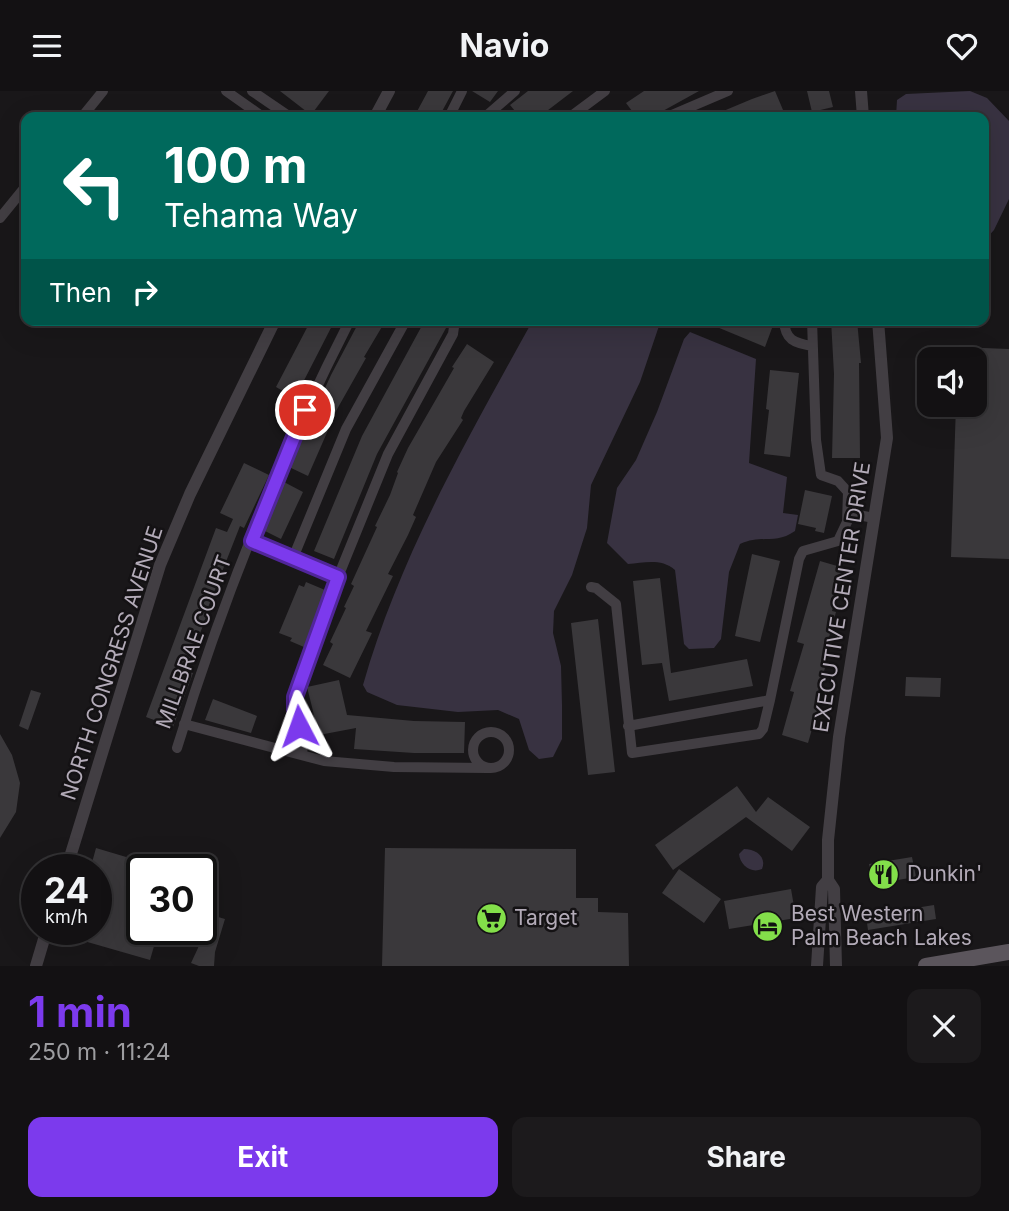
<!DOCTYPE html>
<meta charset="utf-8">
<style>
:root{--surface:#131113;--page:#1c1a1c;--text:#f1f3f6;--muted:#9d9da0;--line:#323133;--accent:#7c3aed}
body{margin:0;font-family:Inter,sans-serif;background:var(--page);color:var(--text);height:100vh;display:flex;flex-direction:column;font-size:26px;white-space:nowrap}
*{box-sizing:border-box;margin:0}
p{font-size:23px;color:var(--muted)}
.icon{flex:none;width:38px;height:38px;fill:none;stroke:currentColor;stroke-width:2;stroke-linecap:round;stroke-linejoin:round}
.map{position:relative;height:875px;overflow:hidden}
.details{display:flex;flex-direction:column;background:var(--surface);flex:1}
.details>*{flex:none}
.guide{position:absolute;left:21px;top:21px;width:968px;height:214px;border-radius:14px;box-shadow:0 7px 28px #0002,0 0 0 2px var(--line);background:#00695c;color:#fff;overflow:hidden}
.controls{position:absolute;left:917px;top:256px;display:grid;gap:14px}
.controls a{display:grid;place-items:center;width:70px;height:70px;border-radius:14px;background:var(--surface);box-shadow:0 7px 28px #0002,0 0 0 2px var(--line);font-size:35px}
.speed{position:absolute;left:21px;top:763px;display:flex;gap:14px;font-size:35px;font-weight:700;text-align:center}
.speed>*{display:grid;place-content:center;width:91px;height:91px;border-radius:50%;background:var(--surface);box-shadow:0 7px 28px #0002,0 0 0 2px var(--line);line-height:1}
.speed small{font-size:18px;font-weight:400}
.speed .limit{border:4px solid #111;border-radius:10px;background:#fff;color:#111}
.pin{position:absolute;display:grid;place-items:center;width:60px;height:60px;color:#fff;margin:-30px;border:4px solid #fff;border-radius:50%;box-shadow:0 2px 7px #0007}
.me{position:absolute;width:77px;margin:-38px;rotate:356deg;stroke-linejoin:round;filter:drop-shadow(0 0 5px #0008)}
.turn{display:flex;align-items:center;gap:24px;height:147px;padding:0 28px;font-size:32px}
.turn .icon{width:91px;height:91px;stroke-width:2.5}
.turn b{display:block;font-size:49px;line-height:60px}
.then{display:flex;align-items:center;height:66px;padding:0 28px;background:#0003;gap:14px;font-size:26px}
.round{display:grid;place-items:center;flex:none;width:74px;height:74px;border-radius:14px;background:var(--page)}
.overview{display:flex;align-items:center;justify-content:space-between;height:119px;padding:0 28px}
h1{font-size:42px;font-weight:700;line-height:52px;color:var(--accent)}
.primary-button{display:flex;gap:14px;margin-top:auto;padding:14px 28px}
.primary-button a{flex:1;height:80px;border-radius:14px;background:var(--accent);color:#fff;font-size:28px;font-weight:700;line-height:80px;text-align:center}
.primary-button a+a{background:var(--page);color:var(--text)}
header{display:flex;justify-content:space-between;align-items:center;height:91px;padding:0 28px;background:var(--surface);font-size:32px;font-weight:700}
.map>svg:first-child{display:block}
</style>
<header><svg class="icon" aria-label="menu" viewBox="0 0 24 24"><path d="M4 6h16M4 12h16M4 18h16"/></svg>Navio<svg class="icon" aria-label="heart" viewBox="0 0 24 24"><path d="M12 20l-8-8c-3-5 5-10 8-4 3-6 11-1 8 4z"/></svg></header>
<div class="map">
<svg width="1009" height="875" viewBox="0 0 1009 875">
<rect width="100%" height="100%" fill="#191719"/>
<path fill="#383241" d="M970,0L987,7L1009,30V108L994,139L984,150V26H896L897,9L906,3Z
M533,229H661L640,291L591,394L587,437L572,484L554,520L553,542L561,575L562,614V648L553,666L539,668L529,659L519,628L498,619L458,621L397,614L367,601L363,594C400,464 468,347 533,229Z
M690,241L756,268L749,372L787,386L783,422L798,424L795,440C775,454 762,443 740,453L729,481L721,548L714,557L689,558L684,553L675,479C661,467 644,472 628,473L607,452L617,397L636,369L657,321L684,248Z
M744,758C756,758 767,766 762,778C751,783 740,774 739,763Z"/>
<path fill="#3a383b" d="M280,0H329L311,24Z
M428,0H453L439,26H414Z
M472,0H498L490,11Z
M528,0H573L539,26H520L510,14Z
M644,0H699L652,26H621L632,20L626,12Z
M775,0L786,26H709L752,8Z
M807,0H829L833,16L812,21Z
M311,229H335L295,307L276,296Z
M360,229H386L364,266L366,267L327,336L329,337L308,385L289,376L331,284Z
M425,229H431L446,237L377,363L334,468L314,460L362,345Z
M700,229H775L765,256Z
M831,229H857L861,272H859L860,367H832L834,283Z
M467,253L494,271L464,320L461,327L463,329L436,371L413,424L416,426L408,444L388,483L393,485L366,540L372,542L350,587L323,574L333,553L330,551L346,517L344,516L354,495L351,493L377,436L375,435L390,404L398,382L397,381L408,357L454,277L452,276Z
M957,256L1009,258V468L951,466L956,313H975V268H957Z
M770,279L799,282L790,366L764,363L769,319L766,318Z
M244,372L269,384L244,437L240,435L207,519L209,520L185,579L193,582L173,636L146,626L216,437L227,441L233,428L220,422Z
M284,391L303,401L281,448L263,439Z
M805,399L832,405L824,442L815,440L816,437L798,433Z
M752,463L780,470L760,551L735,545Z
M820,470L844,477L832,520L836,521L823,568L827,570L817,604L815,613L819,614L808,652L782,644L794,601L790,600L804,553L797,551Z
M660,487L671,582L747,568L753,595L669,610L662,572L642,574L633,490Z
M306,491L325,499L304,556L290,550L292,547L279,542L299,494L304,496Z
M598,528L615,681L588,684L571,532Z
M906,586L941,587L940,606L905,605Z
M339,589L347,624L414,630L465,631L464,662H414L354,658L356,637L319,644L307,596Z
M31,599L41,602L28,639L19,635Z
M213,608L257,625L251,642L205,629Z
M287,638L292,646L284,651L281,650L277,645Z
M0,643L12,664L20,692L16,721L0,747Z
M737,695L756,721L768,706L810,736L792,760L746,726L673,779L655,754Z
M96,757L163,777L162,779H142V838H159L150,869L70,846L72,838H96V779H90Z
M385,757L576,758V807H598V821L628,822L629,875H382Z
M912,766L916,786L873,793L869,773Z
M679,778L721,808L704,832L662,802Z
M791,798L796,827L729,838L724,810Z
M934,814L936,828L868,839L866,825Z
M208,823L225,828L215,861L214,875H199L191,872L198,857Z"/>
<g fill="none" stroke-linecap="round" stroke-linejoin="round">
<path stroke="#423e43" stroke-width="10" d="M226,0L263,26
M252,0L290,26
M82,26L103,0
M449,26L462,0
M485,26L515,0
M570,26L605,0
M667,26L728,0
M0,127L26,95
M784,229C785,249 794,252 812,255
M848,422L874,427
M252,450L338,486
M293,467L346,338L406,229
M591,496L596,497L616,513L632,662L759,643L763,638L770,609L799,468L803,460L838,450L847,431L848,401L838,390L821,384L816,349L812,229
M184,633L324,670L394,676L487,677
M628,635L770,609
M473 659a18 18 0 1 1 36 0a18 18 0 1 1-36 0Z
M177,657C222,510 280,366 350,229
M302,664C305,644 294,626 295,606L338,486L388,363L453,243L455,229"/>
<path stroke="#423e43" stroke-width="12" d="M861,0L863,26
M375,26L389,0
M66,779L160,474L190,403L275,229
M36,875L47,838
M817,875L822,796L828,789
M836,875L834,798L828,789V749L839,646L887,347L878,229"/>
<path stroke="#5b555c" stroke-width="16" d="M926,875L1009,861"/>
</g>
<g fill="none" stroke-linecap="round" stroke-linejoin="round">
<defs>
<path id="route" d="M299,635L295,618V606L338,486L252,450L305,319"/>
</defs>
<use href="#route" stroke="#51269a" stroke-width="18"/>
<use href="#route" stroke="#7c3aed" stroke-width="12"/>
</g>
<defs>
<symbol id="restaurant-disc" viewBox="-11 -11 22 22"><circle r="9.5" fill="#83df4a" stroke="#141214"/><path d="M-5-6h1v4h1v-4h1v4h1v-4h1v5L-1.5 .5V6h-2V.5L-5-1ZM5-6V6H3V1.5H1.5Q1.5-4 5-6Z" fill="#111"/></symbol>
<symbol id="supermarket-disc" viewBox="-11 -11 22 22"><circle r="9.5" fill="#83df4a" stroke="#141214"/><path d="M-6-5.5h2.5l.6 2H6L4.5 2H-2.5L-4.4-4H-6ZM-1.5 3.2a1.3 1.3 0 1 0 .1 0ZM3 3.2a1.3 1.3 0 1 0 .1 0Z" fill="#111"/></symbol>
<symbol id="hotel-disc" viewBox="-11 -11 22 22"><circle r="9.5" fill="#83df4a" stroke="#141214"/><path d="M-6-4.5h1.5V1H6V5H4.5V3h-9V5H-6ZM-4 0a1.8 1.8 0 1 1 3.6 0ZM.5 0V-2.5h3Q6-2.5 6 0Z" fill="#111"/></symbol>
</defs>
<g fill-rule="evenodd">
<use href="#restaurant-disc" x="866" y="766" width="35" height="35"/>
<use href="#supermarket-disc" x="474" y="810" width="35" height="35"/>
<use href="#hotel-disc" x="750" y="818" width="35" height="35"/>
</g>
<g text-anchor="middle" stroke-width="5" stroke-linejoin="round" paint-order="stroke">
<g font-size="21" fill="#b3abb8" stroke="#141214">
<text transform="translate(842 506) rotate(-81)" y="7">EXECUTIVE CENTER DRIVE</text>
<text transform="translate(194 551) rotate(-70)" y="7">MILLBRAE COURT</text>
<text transform="translate(112 572) rotate(-72)" y="7">NORTH CONGRESS AVENUE</text>
</g>
<g font-size="21" fill="#b3abb8" stroke="#141214" text-anchor="start">
<text x="907" y="790">Dunkin'</text>
<text x="791" y="830">Best Western<tspan x="791" dy="24">Palm Beach Lakes</tspan></text>
<text x="514" y="834">Target</text>
</g>
</g>
</svg>
<div class="controls">
<a><svg class="icon" aria-label="sound" viewBox="0 0 24 24"><path d="M4 9h4l5-4v14l-5-4H4zM17 9q2 3 0 6"/></svg></a>
</div>
<div class="speed"><div>24<small>km/h</small></div><div class="limit">30</div></div>
<div class="pin" style="left:305px;top:319px;background:#d93025"><svg class="icon" aria-label="arrive" viewBox="0 0 24 24"><path d="M6 21V4h12l-3 4 3 4H6"/></svg></div>
<svg class="me" style="left:299px;top:635px" viewBox="-20 -20 40 40"><path d="M0-17L14 15 0 8-14 15z" fill="#7c3aed" stroke="#fff" stroke-width="4"/></svg>
<div class="guide">
<div class="turn"><svg class="icon" aria-label="left" viewBox="0 0 24 24"><path d="M17 20v-9H6M10 6l-5 5 5 5"/></svg><div><b>100 m</b>Tehama Way</div></div>
<div class="then">Then<svg class="icon" aria-label="right" viewBox="0 0 24 24"><path d="M7 20v-9h11M14 6l5 5-5 5"/></svg></div>
</div>
</div>
<section class="details">
<div class="overview"><div><h1>1 min</h1><p>250 m · 11:24</p></div><a class="round"><svg class="icon" aria-label="close" viewBox="0 0 24 24"><path d="M6 6l12 12M18 6L6 18"/></svg></a></div>
<div class="primary-button"><a>Exit</a><a>Share</a></div>
</section>
